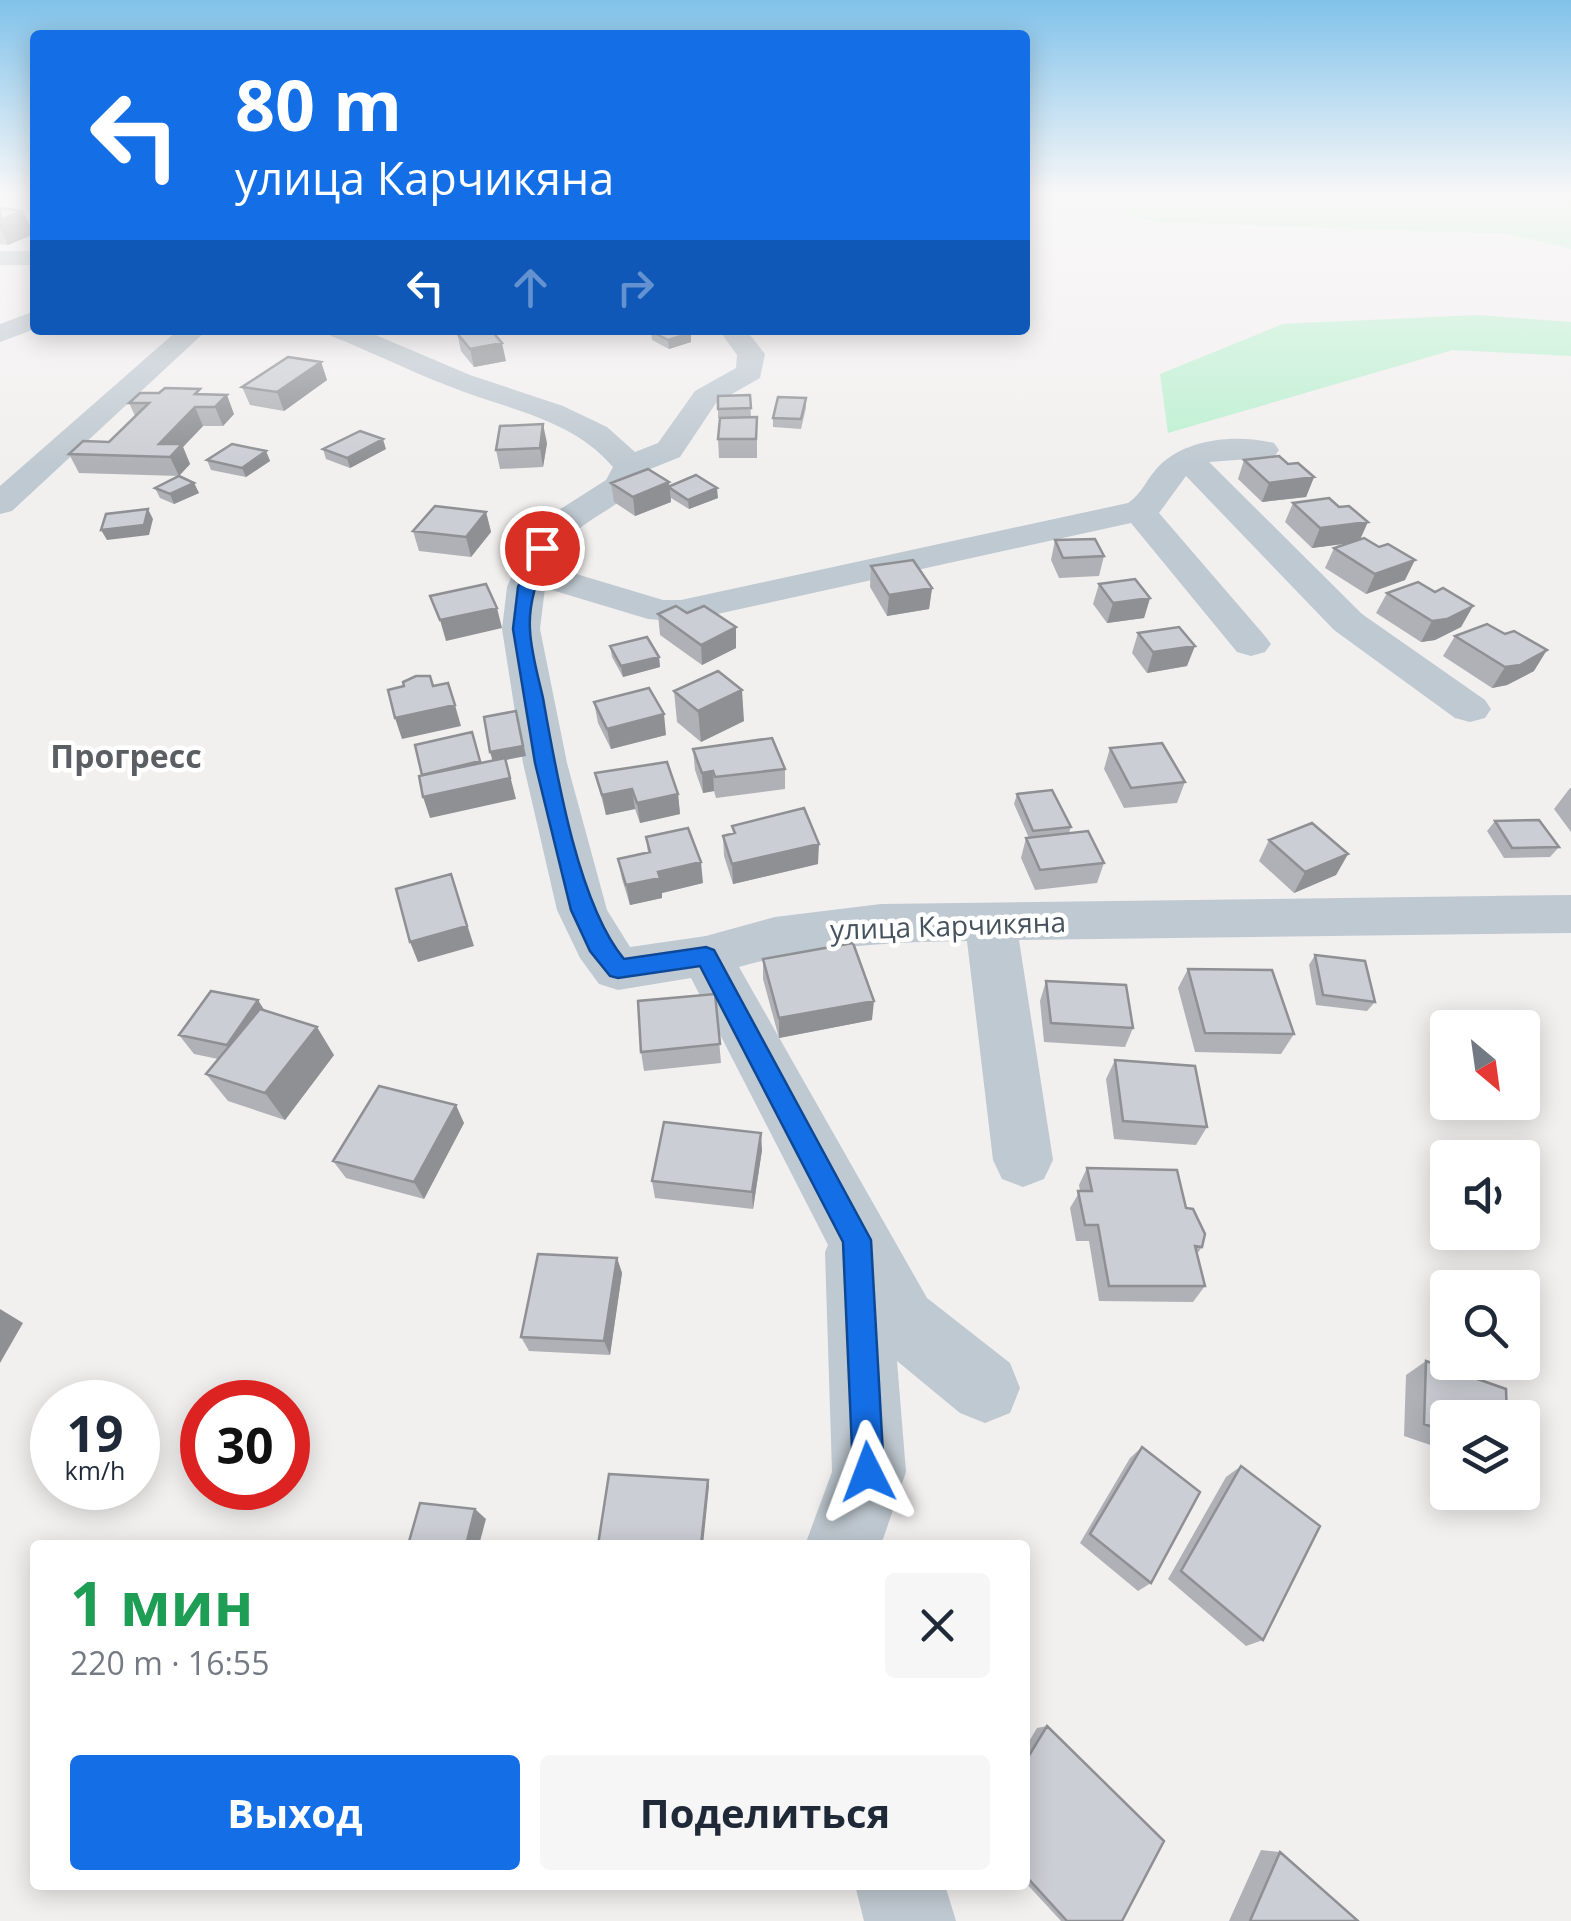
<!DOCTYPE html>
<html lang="ru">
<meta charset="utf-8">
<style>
:root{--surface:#fff;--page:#f6f6f7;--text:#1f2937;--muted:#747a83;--accent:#146ee6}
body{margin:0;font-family:"Open Sans",sans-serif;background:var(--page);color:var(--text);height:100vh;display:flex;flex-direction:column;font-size:38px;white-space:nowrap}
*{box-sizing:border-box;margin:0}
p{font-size:32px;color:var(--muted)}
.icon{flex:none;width:55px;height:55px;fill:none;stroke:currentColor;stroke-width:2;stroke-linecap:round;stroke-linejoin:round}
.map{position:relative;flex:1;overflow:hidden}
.details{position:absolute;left:30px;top:1540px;width:1000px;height:350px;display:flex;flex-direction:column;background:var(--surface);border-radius:10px;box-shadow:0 5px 25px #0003}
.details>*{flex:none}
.guide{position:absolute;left:30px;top:30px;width:1000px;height:305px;border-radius:10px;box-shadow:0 5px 25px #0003;background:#146ee6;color:#fff;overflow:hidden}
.needle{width:65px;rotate:151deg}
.buttons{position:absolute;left:1430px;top:1010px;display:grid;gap:20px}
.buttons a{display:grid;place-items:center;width:110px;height:110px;border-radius:10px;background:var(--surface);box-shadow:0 5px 25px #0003;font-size:50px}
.speed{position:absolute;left:30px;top:1380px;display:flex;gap:20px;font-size:50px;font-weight:700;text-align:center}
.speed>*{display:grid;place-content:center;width:130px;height:130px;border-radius:50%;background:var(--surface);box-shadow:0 5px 25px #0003;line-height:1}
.speed small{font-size:25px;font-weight:400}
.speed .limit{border:15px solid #d22;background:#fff;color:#111}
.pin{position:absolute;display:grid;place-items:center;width:85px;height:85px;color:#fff;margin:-42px;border:5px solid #fff;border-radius:50%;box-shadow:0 2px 10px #0007}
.me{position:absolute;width:110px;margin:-55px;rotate:357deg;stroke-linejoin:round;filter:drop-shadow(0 0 8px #0008)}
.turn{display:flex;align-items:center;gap:35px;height:210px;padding:0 40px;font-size:45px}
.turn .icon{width:130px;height:130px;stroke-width:2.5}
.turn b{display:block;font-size:70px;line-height:85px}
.lanes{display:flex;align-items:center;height:95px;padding:0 40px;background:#0003;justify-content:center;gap:50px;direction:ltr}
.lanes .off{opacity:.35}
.round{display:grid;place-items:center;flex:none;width:105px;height:105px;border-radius:10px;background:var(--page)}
.summary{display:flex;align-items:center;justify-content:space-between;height:170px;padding:0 40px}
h1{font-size:60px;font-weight:700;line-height:75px;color:#1e9e55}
.primary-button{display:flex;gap:20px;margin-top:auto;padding:20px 40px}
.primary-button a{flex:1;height:115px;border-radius:10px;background:var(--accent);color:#fff;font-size:40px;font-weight:700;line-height:115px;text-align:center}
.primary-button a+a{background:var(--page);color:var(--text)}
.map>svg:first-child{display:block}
</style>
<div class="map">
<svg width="1571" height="1921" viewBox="0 0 1571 1921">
<rect width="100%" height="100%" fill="#f2efef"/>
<path fill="#bcf0d1" d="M1073,196H1571V249L1510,234L1155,222Z
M1477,315L1571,322V356L1453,350L1168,433L1160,374L1283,324Z"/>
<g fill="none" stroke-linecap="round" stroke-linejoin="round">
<path fill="#bfc9d1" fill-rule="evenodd" d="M0,251H35V265H0Z
M35,311V329L0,342V324Z
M178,330H207L12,511L0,514V486Z
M327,330H364L470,375L563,406L607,427L635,452L658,443L695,391L736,368L737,355L719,330H746L765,354L760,378L716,403L680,457L643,472C623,518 574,510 553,567L663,600H681L1128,503C1142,494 1147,478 1159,466C1187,438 1237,434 1274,443L1279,450L1274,457L1209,462L1362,614L1485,700L1491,709L1485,718L1470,722L1455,718L1334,630L1186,476L1159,513L1265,636L1271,644L1265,652L1251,656L1237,652L1131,523L681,622L648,619L545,588L540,629L567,763L607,910L630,947L706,936L775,917L881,904L1571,895V933L1019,940L1053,1160L1044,1179L1023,1187L1002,1179L993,1160L967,941C890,942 814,946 739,967L927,1298L1010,1363L1020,1388L1010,1413L985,1423L960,1413L897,1361L906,1472L881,1545H805L832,1472L825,1252L828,1245L691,978L618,990L599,984L580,958L557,910L523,763L502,629L507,587L524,548L548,517L606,480L613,467C571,417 503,409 446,385C407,370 370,351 331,336Z
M855,1885H945L956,1921H864Z"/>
</g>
<path fill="#afb1b6" d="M0,208L34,234L8,245L0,244Z
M651,331L691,333V342L669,349L652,340Z
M457,333L506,361L474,367L461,351Z
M321,362L327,380L284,411L250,405L242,387Z
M159,393L202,395L234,414L223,426H203L183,447L190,464L179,476L79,473L69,454L109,442L135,416L129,403Z
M750,395L751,418L757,417V458H719L718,439L720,418H718V396Z
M806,398V408L801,429L773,427V418Z
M547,443L543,467L500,469L496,450Z
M323,449H386L350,468L326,459Z
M266,451L270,461L246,477L211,470L207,460Z
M1244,460L1314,477L1306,497L1262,502L1238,479Z
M194,483L199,493L174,504L160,498L155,488Z
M611,483L670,486L718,498L689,509L671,498V502L635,516L614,502Z
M1293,503L1360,539L1405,580L1366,594L1325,568L1334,548L1349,543L1312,548L1285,522Z
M486,512L491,532L471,557L419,551L413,531Z
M1055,540L1104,556L1099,576L1059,578L1051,560Z
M871,566L932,588L929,609L887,616L870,587Z
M1099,584L1150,598L1144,618L1107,623L1093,604Z
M1435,592L1473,606L1461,627L1435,640L1421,642L1376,613L1387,593Z
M658,614L736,648L702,665L660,635Z
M1138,633L1187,666L1147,673L1132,653Z
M1505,634L1534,671L1507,685L1492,688L1443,656L1455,636Z
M610,646L659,657L660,667L623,677L612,657Z
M674,691L744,721L701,742L677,722Z
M594,702L666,735L611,749L598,723Z
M1110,748L1185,782L1177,803L1124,808L1104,769Z
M693,749L785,769V789L716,798L714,791L703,793L695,770Z
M595,773L678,794L680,814L640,823L635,809L606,815Z
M1570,788H1571V832L1554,809Z
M1017,794L1071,827L1069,833L1104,863L1097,883L1035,890L1021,858L1026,838H1029L1014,804Z
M1495,821L1559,847L1550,857L1504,858L1487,831Z
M732,826L818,864L733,884L724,856L723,836L733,834Z
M646,837L703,883L662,893V898L630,905L622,879L618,859L648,853Z
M1269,840L1348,854L1336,875L1294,893L1259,861Z
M1315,955L1375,1002L1367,1011L1316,1005L1309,965Z
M763,959L872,1020L779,1038L763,979Z
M1188,969L1294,1034L1281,1054L1195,1052L1178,988Z
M1046,981L1133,1028L1125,1047L1044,1042L1040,1001Z
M715,994L721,1063L644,1071L641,1052Z
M265,1010L334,1055L285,1120L228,1101L206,1074L218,1059L194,1054L179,1035Z
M1115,1060L1207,1127L1196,1145L1114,1139L1106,1079Z
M464,1123L424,1199L346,1178L333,1161Z
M762,1150L753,1209L655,1198L652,1181Z
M1087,1168L1186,1208L1202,1247L1197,1254L1205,1286L1193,1302L1099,1301L1089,1241H1076L1070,1208L1080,1191L1079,1185Z
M617,1258L622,1273L610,1355L529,1351L521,1337Z
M1426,1361L1448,1418V1451L1404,1436L1406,1375Z
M1142,1447L1151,1583L1138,1591L1080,1543L1130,1458Z
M1241,1466L1263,1640L1246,1646L1168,1579L1226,1477Z
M1047,1726L1122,1921H1061L1025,1882V1748L1037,1728Z
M1261,1850L1280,1852L1358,1921H1229Z"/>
<path fill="#8e9094" d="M23,211L34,234L8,245L0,228V220Z
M415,330H451V332L416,335Z
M691,333V342L669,349L668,340Z
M502,343L506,361L474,367L470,349Z
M321,362L327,380L284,411L277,392Z
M227,395L234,414L223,426L215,407Z
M195,407L203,426L183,447L190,464L179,476L170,457L159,444Z
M543,424L547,443L543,467L540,448Z
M383,439L386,449L350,468L347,458Z
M266,451L270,461L246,477L242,468Z
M1314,477L1306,497L1262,502L1269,483Z
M669,482L671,502L635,516L633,497Z
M194,483L199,493L174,504L170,494Z
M717,488L718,498L689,509L688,500Z
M148,509L153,519L149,535L107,540L101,530Z
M486,512L491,532L471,557L466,537Z
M1368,522L1359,542L1312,548L1320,528Z
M1415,560L1405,580L1366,594L1375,574Z
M932,588L929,609L887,616L889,595Z
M1150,598L1144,618L1107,623L1113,603Z
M1473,606L1461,627L1435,640L1421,642L1432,621Z
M497,608L502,628L446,641L440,620Z
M736,627V648L702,665L701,645Z
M1195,646L1187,666L1147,673L1153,652Z
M1547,650L1534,671L1507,685L1492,688L1505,667Z
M659,657L660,667L623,677L621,666Z
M742,690L744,721L701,742L698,711Z
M455,705L461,726L402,739L395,718Z
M516,711L526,756L506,760L516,799L430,818L423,797L493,762L490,752Z
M664,714L666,735L611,749L607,729Z
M713,771L714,791L703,793L702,773Z
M632,789L635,809L606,815L602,795Z
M678,794L680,814L640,823L637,803Z
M819,844L818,864L733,884L732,864Z
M1348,854L1336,875L1294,893L1305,872Z
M701,862L703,883L662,893V898L630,905L626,885L658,872Z
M451,874L474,946L418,962L410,942Z
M258,1000L270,1019L241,1064L227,1045Z
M874,1001L872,1020L779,1038V1018Z
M317,1027L334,1055L285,1120L265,1093Z
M456,1105L464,1123L424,1199L414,1182Z
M761,1133L762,1150L753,1209L752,1192Z
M617,1258L622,1273L610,1355L604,1341Z
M0,1309L23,1323L0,1363Z
M708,1480L709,1486L703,1545H701Z
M475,1509L486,1519L479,1545H466Z"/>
<path fill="#cbced4" stroke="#8e9094" stroke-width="2.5" d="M0,208L23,211L0,220Z
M474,330H491L502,343L470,349L457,333Z
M654,330H685L691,333L668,340L651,331Z
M288,357L321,362L277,392L242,387Z
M165,388L200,389L195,394L227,395L215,407H195L159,444H182L170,457L69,454L83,441L109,442L149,403H129L140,393H159Z
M750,395L751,408L718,409V396Z
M778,397L806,398L801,419L773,418Z
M757,417L756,439H718L720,418Z
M543,424L540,448L496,450L500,426Z
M360,431L383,439L347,458L323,449Z
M232,444L266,451L242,468L207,460Z
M1279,456L1288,464L1298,463L1314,477L1269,483L1244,460Z
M648,469L669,482L633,497L611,483Z
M696,475L717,488L688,500L670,488V486Z
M179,476L194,483L170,494L155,488Z
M1329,498L1339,507L1349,506L1368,522L1320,528L1293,503Z
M435,506L486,512L466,537L413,531Z
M148,509L144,525L101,530L106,514Z
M1364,538L1379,547L1388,544L1415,560L1375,574L1334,548Z
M1095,539L1104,556L1063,558L1055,540Z
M913,560L932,588L889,595L871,566Z
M1135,579L1150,598L1113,603L1099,584Z
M1418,582L1435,592L1443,588L1473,606L1447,619L1432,621L1387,593Z
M486,584L497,608L440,620L430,596Z
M676,606L687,613L704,606L736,627L701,645L658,614Z
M1487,624L1505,634L1514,631L1547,650L1520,665L1505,667L1455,636Z
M1179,627L1195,646L1153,652L1138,633Z
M647,637L659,657L621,666L610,646Z
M718,671L742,690L698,711L674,691Z
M416,676H430L433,686L448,683L455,705L395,718L388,690L404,686L403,682Z
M649,688L664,714L607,729L594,702Z
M516,711L523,746L490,752L484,717Z
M472,732L480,761L422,775L415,745Z
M772,738L785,769L715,777L713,771L702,773L693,749Z
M1162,743L1185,782L1131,788L1110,748Z
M505,758L510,778L423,797L419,776Z
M667,762L678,794L637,803L632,789L602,795L595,773Z
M1052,790L1071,827L1033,831L1017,794Z
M804,808L819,844L732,864L723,836L735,833L732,826Z
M1539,820L1559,847L1512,848L1495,821Z
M1312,823L1348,854L1305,872L1269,840Z
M688,828L701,862L658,872L660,878L626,885L618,859L650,852L646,837Z
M1088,831L1104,863L1040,870L1026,838Z
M451,874L467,926L410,942L396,889Z
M853,943L874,1001L779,1018L763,959Z
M1315,955L1365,961L1375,1002L1323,995Z
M1188,969L1272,970L1294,1034L1205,1033Z
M1046,981L1126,985L1133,1028L1051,1023Z
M211,991L258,1000L227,1045L179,1035Z
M715,994L720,1044L641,1052L638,1001Z
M260,1009L317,1027L265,1093L206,1074Z
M1115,1060L1195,1066L1207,1127L1123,1121Z
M379,1086L456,1105L414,1182L333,1161Z
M664,1122L761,1133L752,1192L652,1181Z
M1087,1168L1177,1170L1186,1208L1193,1209L1205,1234L1202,1247L1195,1246L1205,1286H1109L1098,1225H1085L1078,1191H1092Z
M538,1254L617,1258L604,1341L521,1337Z
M1426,1361L1506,1389L1507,1418H1448V1432L1424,1424Z
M1142,1447L1200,1492L1151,1583L1090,1534Z
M1241,1466L1320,1526L1263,1640L1181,1571Z
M609,1474L708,1480L701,1545H598Z
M420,1503L475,1509L466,1545H408Z
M1047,1726L1164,1841L1122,1921H1067L1025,1875V1762Z
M1280,1852L1358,1921H1250Z"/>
<linearGradient id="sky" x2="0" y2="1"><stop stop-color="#81c2ea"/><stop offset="0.42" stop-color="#f9f8f8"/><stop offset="1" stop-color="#f9f8f8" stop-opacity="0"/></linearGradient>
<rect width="1571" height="465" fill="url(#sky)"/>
<path fill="#146ee6" stroke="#0d4896" stroke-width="2.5" d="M536,545L549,548C539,575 528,601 530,630C531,652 538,676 543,698C556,771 578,904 624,959L706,947L714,950L871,1240L884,1472L880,1483L868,1488L857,1483L853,1472L843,1242L700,966L618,978L610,976L590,951L571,910L535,763L513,629L518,587Z"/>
<g text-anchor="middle" stroke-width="9" stroke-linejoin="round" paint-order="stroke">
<g font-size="28" fill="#46525d" stroke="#fff">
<text transform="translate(948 926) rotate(-2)" y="10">улица Карчикяна</text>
</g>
<g font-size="32" font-weight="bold" fill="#5b5f64" stroke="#fff">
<text x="126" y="768">Прогресс</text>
</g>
</g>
</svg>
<div class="buttons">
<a><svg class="needle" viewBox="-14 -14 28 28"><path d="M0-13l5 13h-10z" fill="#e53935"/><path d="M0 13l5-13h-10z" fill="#747a83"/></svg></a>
<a><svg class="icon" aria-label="sound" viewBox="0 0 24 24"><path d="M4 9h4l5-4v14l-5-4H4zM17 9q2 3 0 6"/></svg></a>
<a><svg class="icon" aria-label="search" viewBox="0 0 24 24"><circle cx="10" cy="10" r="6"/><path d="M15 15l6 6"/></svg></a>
<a><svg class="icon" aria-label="layers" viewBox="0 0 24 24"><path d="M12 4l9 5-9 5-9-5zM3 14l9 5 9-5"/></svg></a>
</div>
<div class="speed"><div>19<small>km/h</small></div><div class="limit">30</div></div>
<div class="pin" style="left:542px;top:548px;background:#d93025"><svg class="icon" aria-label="arrive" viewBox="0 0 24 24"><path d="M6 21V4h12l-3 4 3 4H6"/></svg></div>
<svg class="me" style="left:868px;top:1472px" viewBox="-20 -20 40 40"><path d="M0-17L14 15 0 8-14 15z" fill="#146ee6" stroke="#fff" stroke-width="4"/></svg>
<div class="guide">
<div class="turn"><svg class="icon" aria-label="left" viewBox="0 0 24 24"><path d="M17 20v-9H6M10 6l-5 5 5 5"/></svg><div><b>80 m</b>улица Карчикяна</div></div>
<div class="lanes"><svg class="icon" aria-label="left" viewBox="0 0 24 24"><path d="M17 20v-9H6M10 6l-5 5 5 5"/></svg><svg class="icon off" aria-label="ahead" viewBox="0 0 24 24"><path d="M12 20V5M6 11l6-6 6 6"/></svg><svg class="icon off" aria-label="right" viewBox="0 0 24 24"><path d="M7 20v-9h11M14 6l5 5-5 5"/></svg></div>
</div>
<section class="details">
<div class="summary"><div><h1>1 мин</h1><p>220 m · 16:55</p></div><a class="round"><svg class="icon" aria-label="close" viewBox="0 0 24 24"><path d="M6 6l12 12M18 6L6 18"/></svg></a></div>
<div class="primary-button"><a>Выход</a><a>Поделиться</a></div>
</section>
</div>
